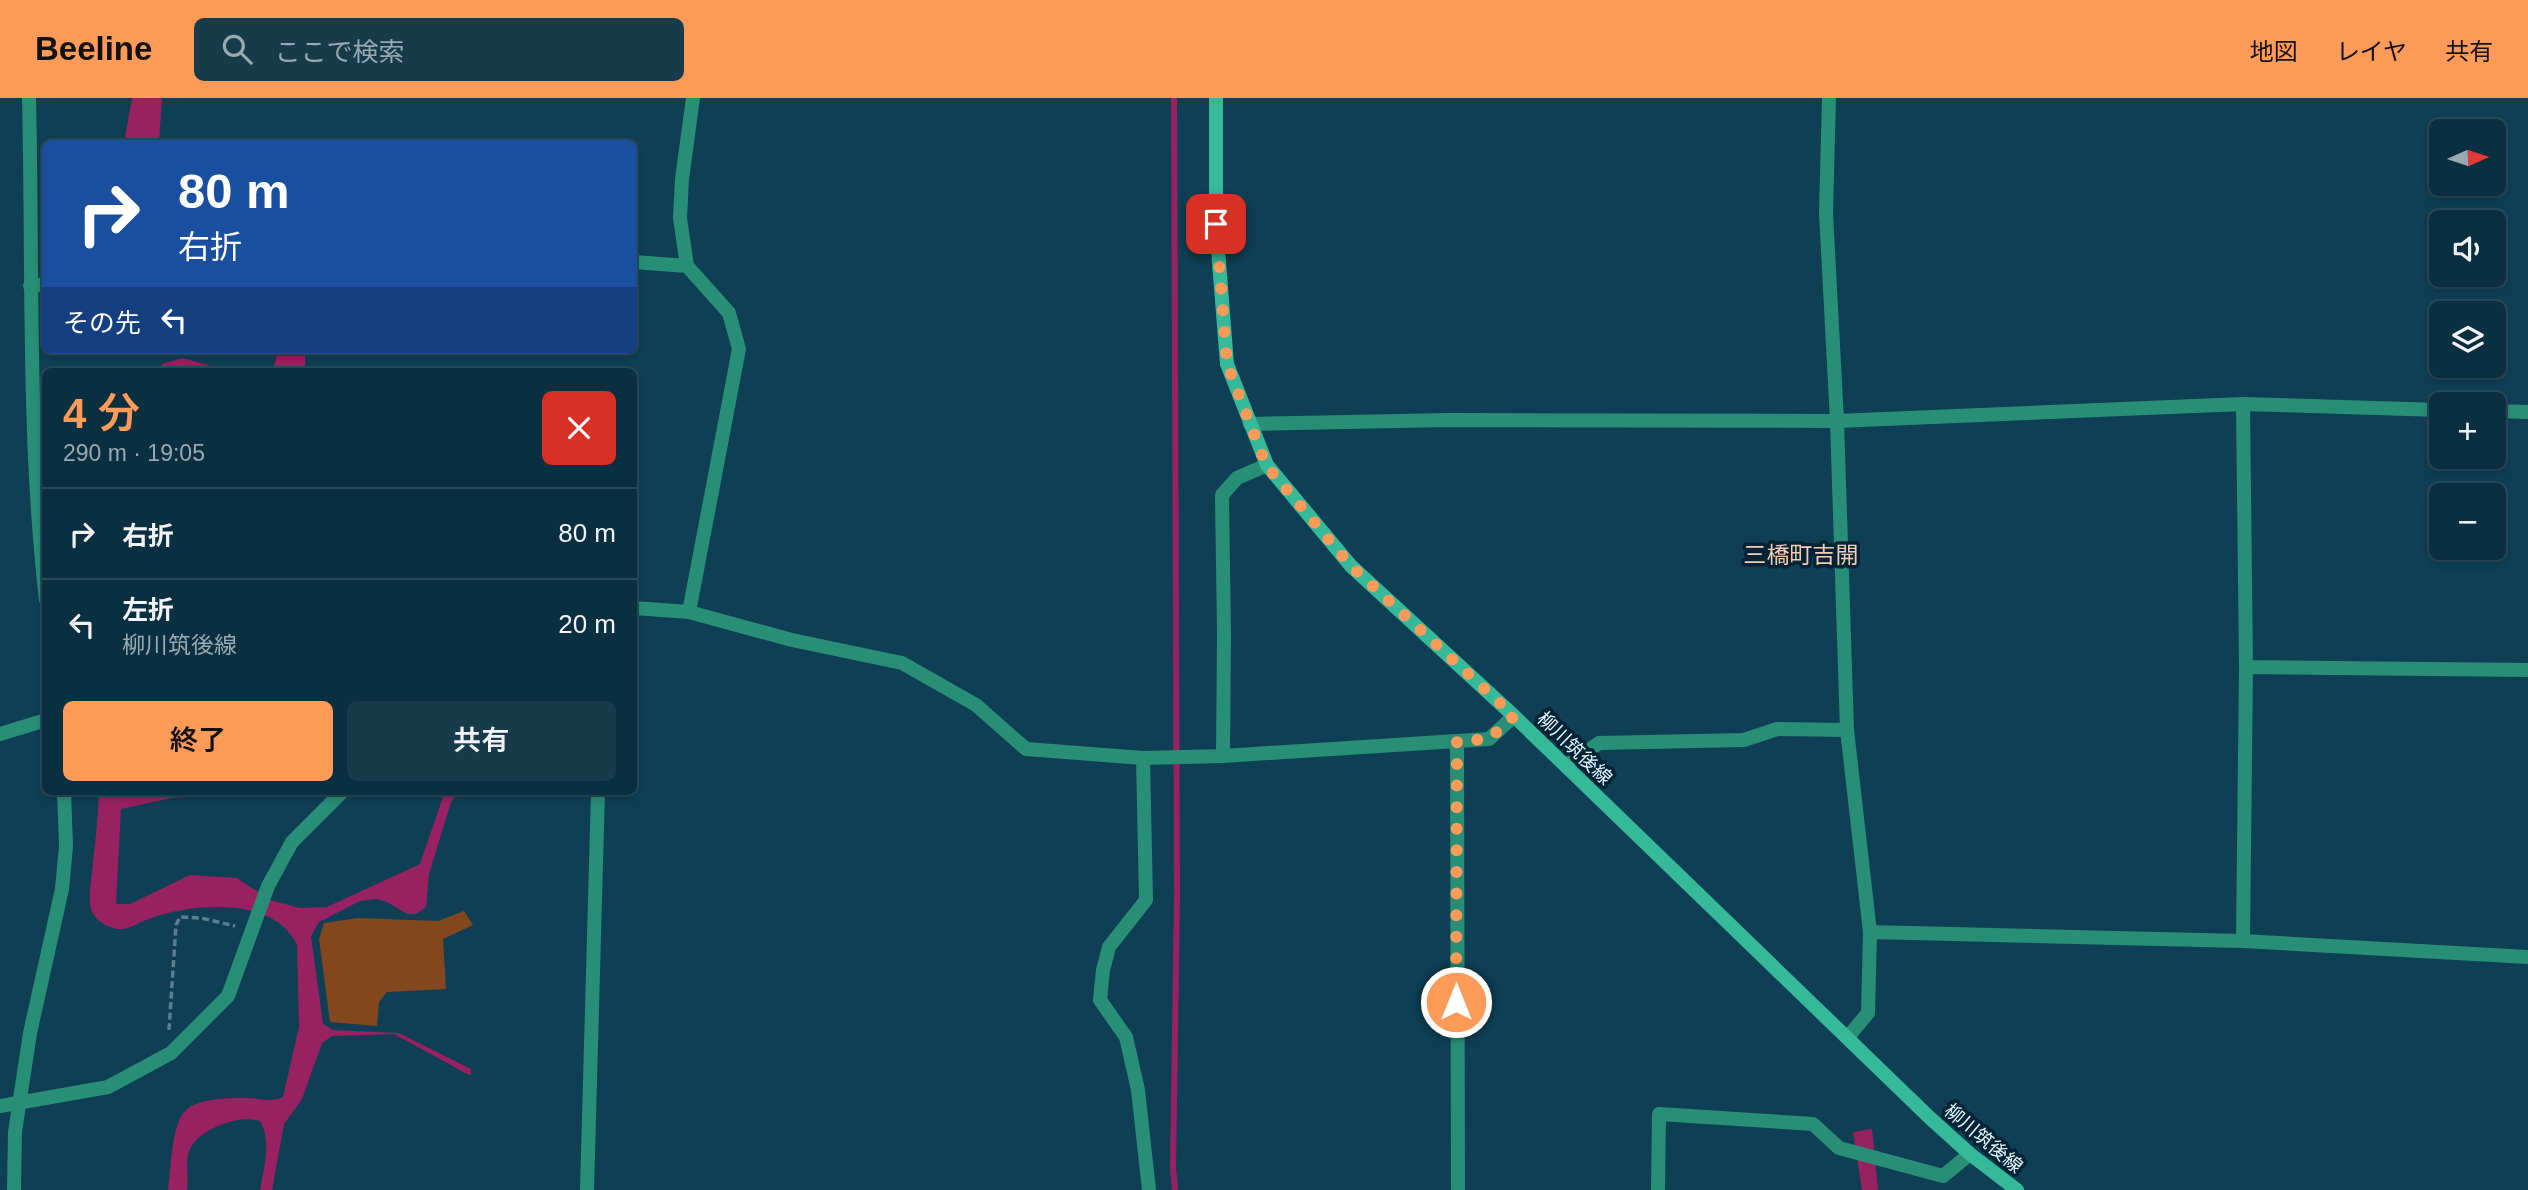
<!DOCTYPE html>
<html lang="ja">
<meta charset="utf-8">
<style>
:root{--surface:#0a2f40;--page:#183b4b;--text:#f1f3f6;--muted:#99a9b1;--line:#2a4a59;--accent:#fe9b59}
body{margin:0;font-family:Helvetica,"Noto Sans JP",sans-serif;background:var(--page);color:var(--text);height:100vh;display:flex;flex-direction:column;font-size:26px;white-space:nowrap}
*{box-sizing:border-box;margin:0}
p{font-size:23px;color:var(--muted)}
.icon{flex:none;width:38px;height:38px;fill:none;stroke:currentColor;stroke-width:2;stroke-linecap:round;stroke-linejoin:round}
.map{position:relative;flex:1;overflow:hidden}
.side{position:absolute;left:42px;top:270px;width:595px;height:427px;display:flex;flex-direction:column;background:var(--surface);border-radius:10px;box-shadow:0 4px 10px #0003,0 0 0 2px var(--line)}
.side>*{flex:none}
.hud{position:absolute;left:42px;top:42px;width:595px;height:214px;border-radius:10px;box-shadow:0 4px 10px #0003,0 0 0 2px var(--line);background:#1a4fa0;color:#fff;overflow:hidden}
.needle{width:46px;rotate:87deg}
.fabs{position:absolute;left:2429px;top:21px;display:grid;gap:14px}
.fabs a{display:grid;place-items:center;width:77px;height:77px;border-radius:10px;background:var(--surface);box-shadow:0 4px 10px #0003,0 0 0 2px var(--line);font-size:35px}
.pin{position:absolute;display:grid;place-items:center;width:60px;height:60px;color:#fff;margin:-30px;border-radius:14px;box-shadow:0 4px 10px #0006}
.me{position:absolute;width:77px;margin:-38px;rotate:0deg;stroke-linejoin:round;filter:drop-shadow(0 0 5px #0008)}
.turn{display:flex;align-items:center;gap:24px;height:147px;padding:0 21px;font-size:32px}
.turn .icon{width:91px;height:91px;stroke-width:2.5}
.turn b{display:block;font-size:49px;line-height:60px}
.then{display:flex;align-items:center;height:66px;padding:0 21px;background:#0003;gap:14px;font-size:26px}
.round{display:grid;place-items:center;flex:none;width:74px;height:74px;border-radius:10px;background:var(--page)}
.overview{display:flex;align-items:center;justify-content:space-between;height:119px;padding:0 21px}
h1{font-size:42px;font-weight:600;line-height:52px;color:var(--accent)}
.button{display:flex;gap:14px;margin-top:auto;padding:14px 21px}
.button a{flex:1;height:80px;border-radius:10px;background:var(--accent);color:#111;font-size:28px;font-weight:600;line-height:80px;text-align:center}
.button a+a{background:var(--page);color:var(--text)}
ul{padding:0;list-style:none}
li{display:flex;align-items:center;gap:21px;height:91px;padding:0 21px;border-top:2px solid var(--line)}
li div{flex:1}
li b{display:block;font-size:26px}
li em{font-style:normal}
header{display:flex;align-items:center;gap:42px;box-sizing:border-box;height:98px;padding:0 35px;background:var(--accent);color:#111}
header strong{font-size:33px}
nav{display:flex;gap:38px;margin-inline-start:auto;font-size:24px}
.search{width:490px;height:63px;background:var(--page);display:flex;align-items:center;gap:18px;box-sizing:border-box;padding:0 24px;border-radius:10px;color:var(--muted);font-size:26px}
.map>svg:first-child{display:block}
</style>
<header>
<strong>Beeline</strong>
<div class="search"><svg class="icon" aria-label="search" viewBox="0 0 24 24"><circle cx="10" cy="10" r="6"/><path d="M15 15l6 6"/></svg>ここで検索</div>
<nav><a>地図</a><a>レイヤ</a><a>共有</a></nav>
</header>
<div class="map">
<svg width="2528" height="1092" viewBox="0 0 2528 1092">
<rect width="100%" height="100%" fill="#0e3f55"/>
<path fill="#83471d" d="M464,813L473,827L443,841L446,891L387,894L379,904L377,928L330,924L319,841L324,825L358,820L438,823Z"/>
<path fill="#982261" d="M132,0H162L159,45H124Z
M279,252H305V273H266L273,270Z
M183,260L227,273H159L162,266Z
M99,693H222L212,697L172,700L121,711L116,806H130L190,777L237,780L270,802L300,810L327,809L420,766L445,693H459L451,704L429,776L426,809L416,816H407L387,804L376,801L360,803L319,824L311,838L323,926L333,932L399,935L471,971V976L469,977L394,936L332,938L322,945L302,1001L284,1026L272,1092H260C264,1069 272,1044 260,1023C239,1016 198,1031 189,1053C185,1064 189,1080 187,1092H168C171,1072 171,1026 186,1012C199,1000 229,1000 245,1000C259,1000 270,1005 283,999L299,929L297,847C275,798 193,805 151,820C142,823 130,831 121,831C109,831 95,823 91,811C88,801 91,784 92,774C95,747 98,720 99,693Z
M1872,1031L1878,1092H1862L1853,1034Z"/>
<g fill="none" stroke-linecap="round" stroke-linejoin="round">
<path stroke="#982261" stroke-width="6" d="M1174,0L1177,797L1173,1070L1175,1092"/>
<path stroke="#587e8f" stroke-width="3.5" stroke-dasharray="7 3.5" stroke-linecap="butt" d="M169,932L176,827L180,819L201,820L235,828"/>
<path stroke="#288f76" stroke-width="14" d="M1829,0L1826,115L1837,323L1847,632L1870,834L1868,915L1848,939
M634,164L687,168
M30,188L46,186
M2243,306L2246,569L2243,843
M2494,313L2528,314
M1250,326L1448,322L1837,323L2243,306L2441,312
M1267,367L1237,380L1222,397L1224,536L1223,658L1457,643
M634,510L689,514L792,542L902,565L976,607L1026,651L1143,660L1223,658
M689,514L739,251L729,215L687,168L680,120L682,81L693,0
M2246,569L2528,572
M0,636L46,622
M1143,660L1146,802L1109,849L1103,872L1100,902L1126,939L1138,992L1149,1092
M1566,668L1599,645L1744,642L1777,631L1847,632
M1870,834L2243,843L2528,859
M0,1008L108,989L171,955L228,898L268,788L292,744L343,693
M587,1092L598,693
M1458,1092L1457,643L1489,641L1514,618
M1658,1092L1659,1016L1813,1026L1839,1050L1943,1078L1970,1056"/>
<path stroke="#288f76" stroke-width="14" d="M29,0C33,168 27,336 46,502
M14,1092L15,1034L30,935L62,791L66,748L64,693"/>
<path stroke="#36b999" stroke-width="14" d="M1216,0V126L1227,266L1267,367L1351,468L1514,618L1930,1020L1970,1056L2017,1092"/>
</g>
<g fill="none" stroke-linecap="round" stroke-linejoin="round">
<path stroke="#fe9b59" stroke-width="12" stroke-dasharray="0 21.6" d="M1216,126L1227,266L1266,367L1351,468L1514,618L1489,641L1457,643L1456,904"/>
</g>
<g text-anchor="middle" stroke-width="7" stroke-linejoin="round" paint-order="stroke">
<g font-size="19" fill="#e6f6ff" stroke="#002435">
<text transform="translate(1575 650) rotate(44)" y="7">柳川筑後線</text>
<text transform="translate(1984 1040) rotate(40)" y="7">柳川筑後線</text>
</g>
<g font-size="23" fill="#f6cbb1" stroke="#002435">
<text x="1801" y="465">三橋町吉開</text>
</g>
</g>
</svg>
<div class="fabs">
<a><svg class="needle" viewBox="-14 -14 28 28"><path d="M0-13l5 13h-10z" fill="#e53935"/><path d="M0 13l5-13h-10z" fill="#99a9b1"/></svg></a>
<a><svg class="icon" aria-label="sound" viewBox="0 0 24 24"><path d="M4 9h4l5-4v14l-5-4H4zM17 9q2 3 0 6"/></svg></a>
<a><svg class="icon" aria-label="layers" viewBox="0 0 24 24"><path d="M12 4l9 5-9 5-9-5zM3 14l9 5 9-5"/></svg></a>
<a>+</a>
<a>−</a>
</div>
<div class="pin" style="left:1216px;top:126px;background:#d93025"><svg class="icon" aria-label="arrive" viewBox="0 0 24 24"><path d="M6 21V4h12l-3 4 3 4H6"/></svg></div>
<svg class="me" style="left:1456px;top:904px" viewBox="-20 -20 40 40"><circle r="17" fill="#fe9b59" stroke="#fff" stroke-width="3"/><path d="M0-11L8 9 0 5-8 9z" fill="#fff"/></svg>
<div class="hud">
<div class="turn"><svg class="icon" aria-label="right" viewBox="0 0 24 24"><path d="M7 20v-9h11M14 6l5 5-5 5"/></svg><div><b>80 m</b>右折</div></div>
<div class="then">その先<svg class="icon" aria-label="left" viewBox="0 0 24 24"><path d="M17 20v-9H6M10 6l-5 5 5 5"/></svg></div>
</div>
<section class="side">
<div class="overview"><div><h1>4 分</h1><p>290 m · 19:05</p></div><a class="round" style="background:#d93025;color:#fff"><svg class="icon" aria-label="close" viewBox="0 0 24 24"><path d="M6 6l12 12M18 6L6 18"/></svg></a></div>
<ul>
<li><svg class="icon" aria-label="right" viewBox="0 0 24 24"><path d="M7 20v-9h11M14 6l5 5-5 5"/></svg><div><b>右折</b></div><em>80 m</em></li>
<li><svg class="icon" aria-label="left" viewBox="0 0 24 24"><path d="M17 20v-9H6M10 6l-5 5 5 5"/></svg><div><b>左折</b><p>柳川筑後線</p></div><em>20 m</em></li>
</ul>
<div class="button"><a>終了</a><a>共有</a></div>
</section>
</div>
